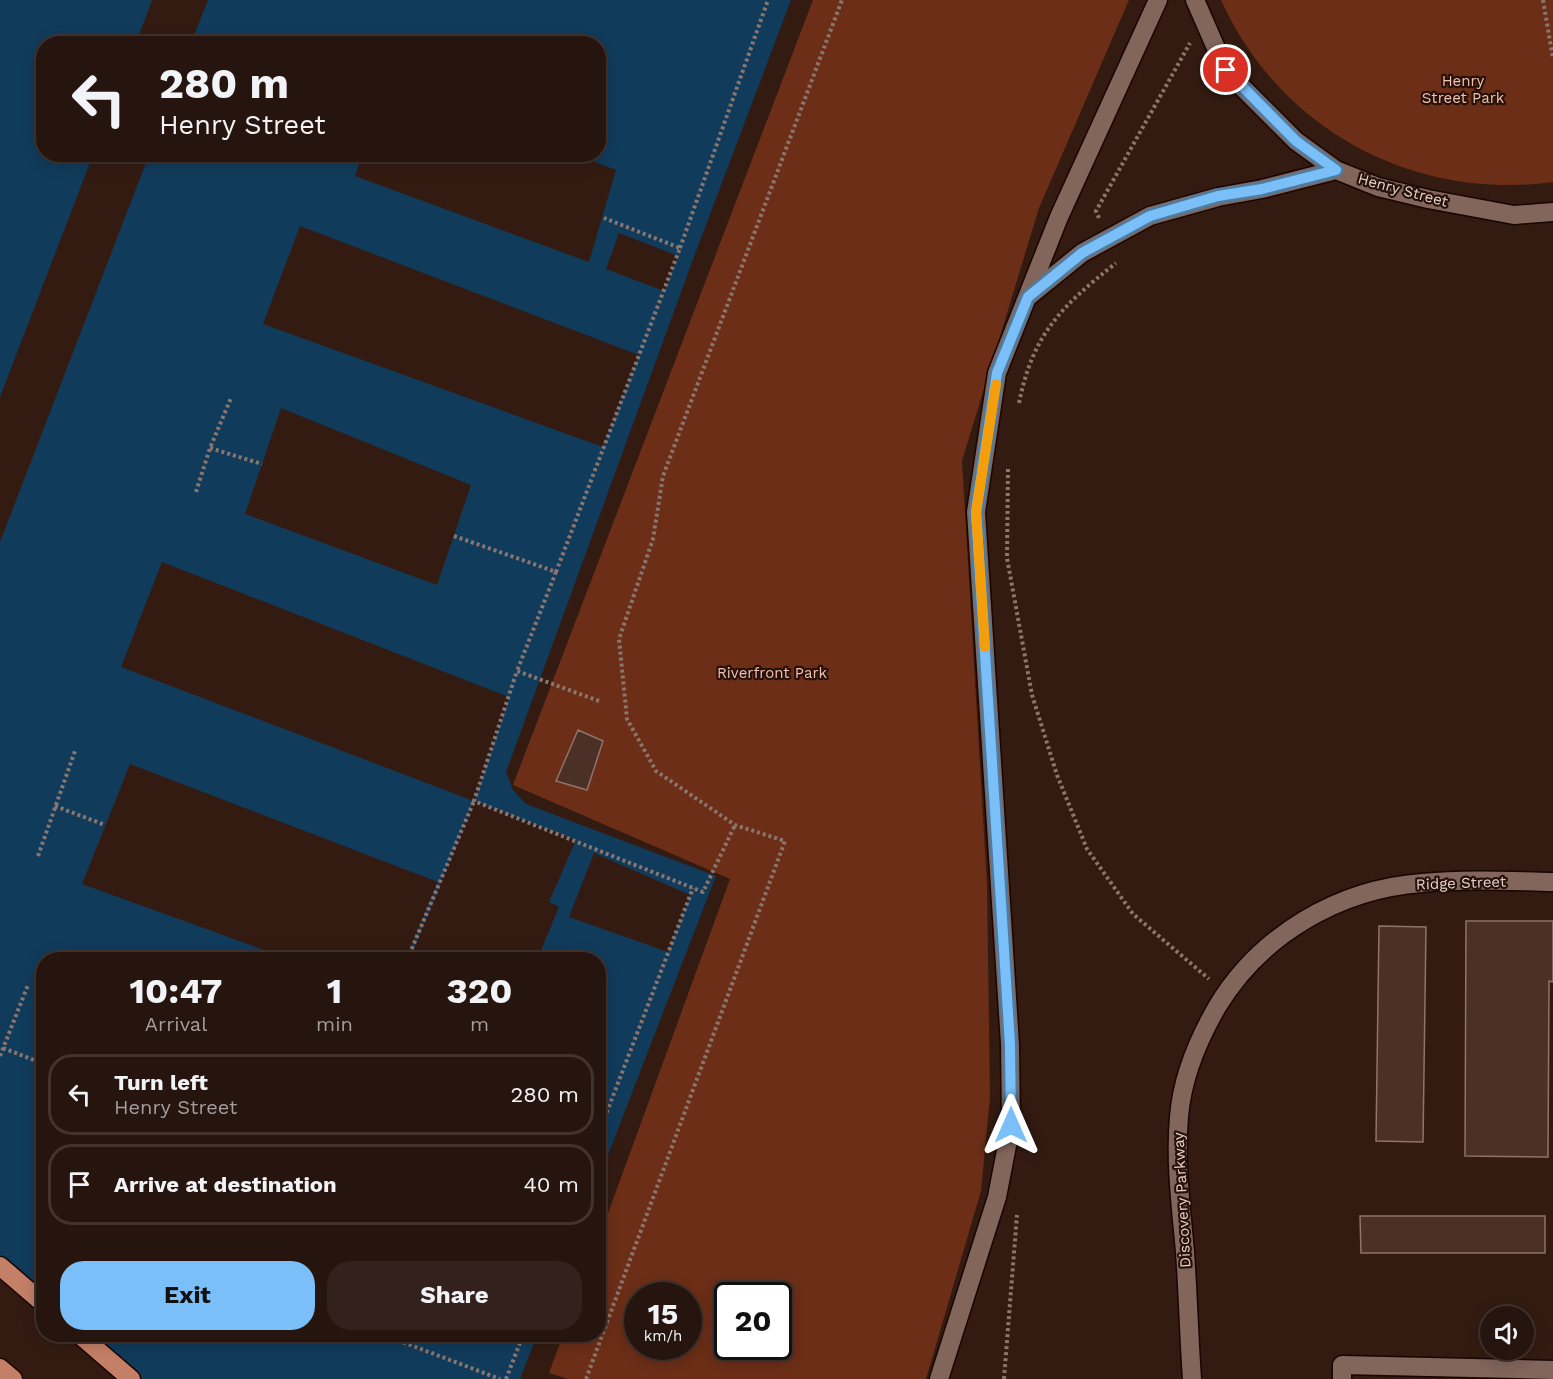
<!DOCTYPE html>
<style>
:root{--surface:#26140e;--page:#32211c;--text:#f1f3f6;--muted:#a49e9e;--line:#42332e;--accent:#7abff8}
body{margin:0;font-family:"Work Sans",sans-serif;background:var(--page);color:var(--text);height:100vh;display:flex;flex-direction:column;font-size:22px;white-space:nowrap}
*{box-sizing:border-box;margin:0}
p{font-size:20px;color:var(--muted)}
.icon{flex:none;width:33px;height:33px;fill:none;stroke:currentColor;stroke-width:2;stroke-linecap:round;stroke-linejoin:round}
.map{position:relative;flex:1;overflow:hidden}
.sheet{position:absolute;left:36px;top:952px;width:570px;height:390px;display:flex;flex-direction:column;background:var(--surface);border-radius:24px;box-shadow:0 3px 15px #0003,0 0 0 2px var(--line)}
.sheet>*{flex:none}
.guide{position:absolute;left:36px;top:36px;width:570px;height:126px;border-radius:24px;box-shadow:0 3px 15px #0003,0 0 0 2px var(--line);background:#26140e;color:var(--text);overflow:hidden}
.buttons{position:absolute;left:1480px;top:1306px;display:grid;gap:12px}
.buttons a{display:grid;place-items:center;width:54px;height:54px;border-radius:50%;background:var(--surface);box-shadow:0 3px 15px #0003,0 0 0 2px var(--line);font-size:30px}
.speed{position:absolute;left:624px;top:1282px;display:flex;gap:12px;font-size:30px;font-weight:700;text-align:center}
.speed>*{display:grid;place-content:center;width:78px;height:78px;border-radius:50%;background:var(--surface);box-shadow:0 3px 15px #0003,0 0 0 2px var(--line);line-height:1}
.speed small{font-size:15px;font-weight:400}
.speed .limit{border:3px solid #111;border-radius:9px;background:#fff;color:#111}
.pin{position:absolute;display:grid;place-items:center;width:51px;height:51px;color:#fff;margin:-26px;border:3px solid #fff;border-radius:50%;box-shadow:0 2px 6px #0007}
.me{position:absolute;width:66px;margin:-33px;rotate:0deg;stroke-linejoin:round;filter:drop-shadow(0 0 4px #0008)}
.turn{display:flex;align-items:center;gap:21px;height:126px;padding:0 24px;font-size:27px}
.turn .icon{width:78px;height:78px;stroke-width:2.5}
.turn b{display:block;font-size:42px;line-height:51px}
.eta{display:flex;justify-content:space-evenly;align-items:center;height:102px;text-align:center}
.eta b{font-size:36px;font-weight:700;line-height:42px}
.button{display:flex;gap:12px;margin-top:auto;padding:12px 24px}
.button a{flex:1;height:69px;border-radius:24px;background:var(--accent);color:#111;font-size:24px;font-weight:700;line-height:69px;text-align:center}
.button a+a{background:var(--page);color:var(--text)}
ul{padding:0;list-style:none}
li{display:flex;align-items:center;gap:18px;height:81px;margin:0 12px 9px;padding:0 12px;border:3px solid var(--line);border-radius:24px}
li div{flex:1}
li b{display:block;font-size:22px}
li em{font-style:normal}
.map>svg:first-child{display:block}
</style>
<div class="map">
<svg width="1553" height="1379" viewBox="0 0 1553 1379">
<rect width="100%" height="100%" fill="#331b12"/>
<path fill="#6c2e17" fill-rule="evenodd" d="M813,0H1129L1039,208L962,461L987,884L990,1097L981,1191L926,1379H568L549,1373L563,1335H598L599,1238L730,879L513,785ZM638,1296H688V1347H638ZM728,1296H778V1347H728Z
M1221,0H1553V182C1413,201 1279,129 1221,0Z"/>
<path fill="#113b5b" d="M0,0H152L136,43L44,44V154L93,155L0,397Z
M208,0H791L695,254L506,772L513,790L526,804L716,876L599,1178L598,960H44V1335H537L520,1379H0V542L149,155L598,154V44L191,43Z"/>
<path fill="#331b12" d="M363,154L577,155L616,170L589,262L355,176Z
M300,226L639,355L603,447L263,324Z
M619,233L678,256L664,291L606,269Z
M281,408L471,485L437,585L245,514Z
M162,562L509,697L474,801L576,840L549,902L559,907L537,960H514L493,952L490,960H409L474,801L121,667Z
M130,764L438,882L406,960H292L82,884Z
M594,853L690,895L668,952L569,917Z
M0,1261L43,1299L44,1335H84L136,1379H0Z"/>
<path fill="#4a3027" stroke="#917368" stroke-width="1.5" d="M578,730L603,741L587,790L556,781Z
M1466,921H1553V982L1549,981L1548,1157L1465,1156Z
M1379,926L1426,927L1423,1142L1376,1141Z
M1360,1216H1545V1253H1361Z"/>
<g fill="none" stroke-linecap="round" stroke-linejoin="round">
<defs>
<path id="minor" d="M1195,0L1226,71L1296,141L1336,170L1378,187L1428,199L1514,215L1553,212
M1029,296L1082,253L1150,216L1218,197L1262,189L1336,170
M939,1379L997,1197L1011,1125L1010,1044L976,512L997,373L1059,217L1158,0
M1192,1379C1189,1337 1188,1294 1185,1252C1181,1207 1175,1162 1179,1117C1182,1078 1198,1040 1217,1007C1260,935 1339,889 1422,883C1465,879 1509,881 1553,882
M1342,1379V1365L1553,1370"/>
<path id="highway" d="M0,1266L44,1304
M80,1335L131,1379
M0,1368L13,1379"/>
</defs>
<use href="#minor" stroke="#190501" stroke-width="21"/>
<use href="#highway" stroke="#190501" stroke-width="21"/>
<path stroke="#8a766e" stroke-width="4" stroke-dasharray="3 3" stroke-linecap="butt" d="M1543,0L1553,59
M319,158L320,154
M1099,218L1096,211L1190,43
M680,248L768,0
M1019,403C1033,333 1062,306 1116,263
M210,448L262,464
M1008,469L1007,558L1032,695L1057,775L1087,849L1133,914L1209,979
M196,492L210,448L231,398
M454,536L556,572L517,671
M556,572L680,248L604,218
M599,701L517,671L474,801L703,892L735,825
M55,806L105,825
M38,856L75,751
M407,960L474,801
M3,1048L44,1064
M0,1056L28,985
M598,1135L693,888
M392,1338L500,1379
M506,1379L523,1335
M586,1379L785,841L735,825L656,771L627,719L619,639L653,539L663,476L842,0
M1004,1379L1017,1215"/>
<use href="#minor" stroke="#82655b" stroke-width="18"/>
<use href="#highway" stroke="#c47f67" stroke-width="18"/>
</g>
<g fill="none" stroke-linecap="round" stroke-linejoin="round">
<defs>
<path id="route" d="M1011,1125L1010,1044L976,512L997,373L1028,297L1082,253L1150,216L1218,196L1262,189L1336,170L1296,141L1226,70"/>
</defs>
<use href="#route" stroke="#4f7ca1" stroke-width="15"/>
<use href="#route" stroke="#7abff8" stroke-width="10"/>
<path stroke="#f59e0b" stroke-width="10" d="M985,647L976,512L996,384"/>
</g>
<g text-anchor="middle" stroke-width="4.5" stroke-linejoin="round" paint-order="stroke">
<g font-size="15" fill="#f1c1b1" stroke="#281109">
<text x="1463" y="86">Henry<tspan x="1463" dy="17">Street Park</tspan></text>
<text x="772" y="678">Riverfront Park</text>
</g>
<g font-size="15" fill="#e5d4ce" stroke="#281109">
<text transform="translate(1403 190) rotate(15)" y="5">Henry Street</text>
<text transform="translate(1461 883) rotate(-2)" y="5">Ridge Street</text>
<text transform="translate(1182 1200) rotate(-93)" y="5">Discovery Parkway</text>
</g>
</g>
</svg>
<div class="buttons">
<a><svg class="icon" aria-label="sound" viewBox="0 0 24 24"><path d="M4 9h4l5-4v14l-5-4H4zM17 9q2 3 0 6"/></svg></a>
</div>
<div class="speed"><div>15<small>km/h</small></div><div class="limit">20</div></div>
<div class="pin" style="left:1226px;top:70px;background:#d93025"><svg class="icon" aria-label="arrive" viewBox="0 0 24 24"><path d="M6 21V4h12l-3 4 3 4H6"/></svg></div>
<svg class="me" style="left:1011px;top:1125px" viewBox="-20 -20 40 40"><path d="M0-17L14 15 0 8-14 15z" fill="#7abff8" stroke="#fff" stroke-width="4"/></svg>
<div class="guide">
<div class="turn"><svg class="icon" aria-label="left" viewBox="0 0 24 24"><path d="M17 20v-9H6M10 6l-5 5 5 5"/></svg><div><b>280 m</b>Henry Street</div></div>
</div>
<section class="sheet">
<div class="eta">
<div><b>10:47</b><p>Arrival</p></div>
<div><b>1</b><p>min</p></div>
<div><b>320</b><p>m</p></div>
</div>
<ul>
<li><svg class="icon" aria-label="left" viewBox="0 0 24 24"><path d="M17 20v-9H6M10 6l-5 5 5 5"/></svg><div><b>Turn left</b><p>Henry Street</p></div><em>280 m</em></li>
<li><svg class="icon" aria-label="arrive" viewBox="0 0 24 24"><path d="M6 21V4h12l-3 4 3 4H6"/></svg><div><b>Arrive at destination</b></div><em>40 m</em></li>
</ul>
<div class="button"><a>Exit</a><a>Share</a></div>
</section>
</div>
